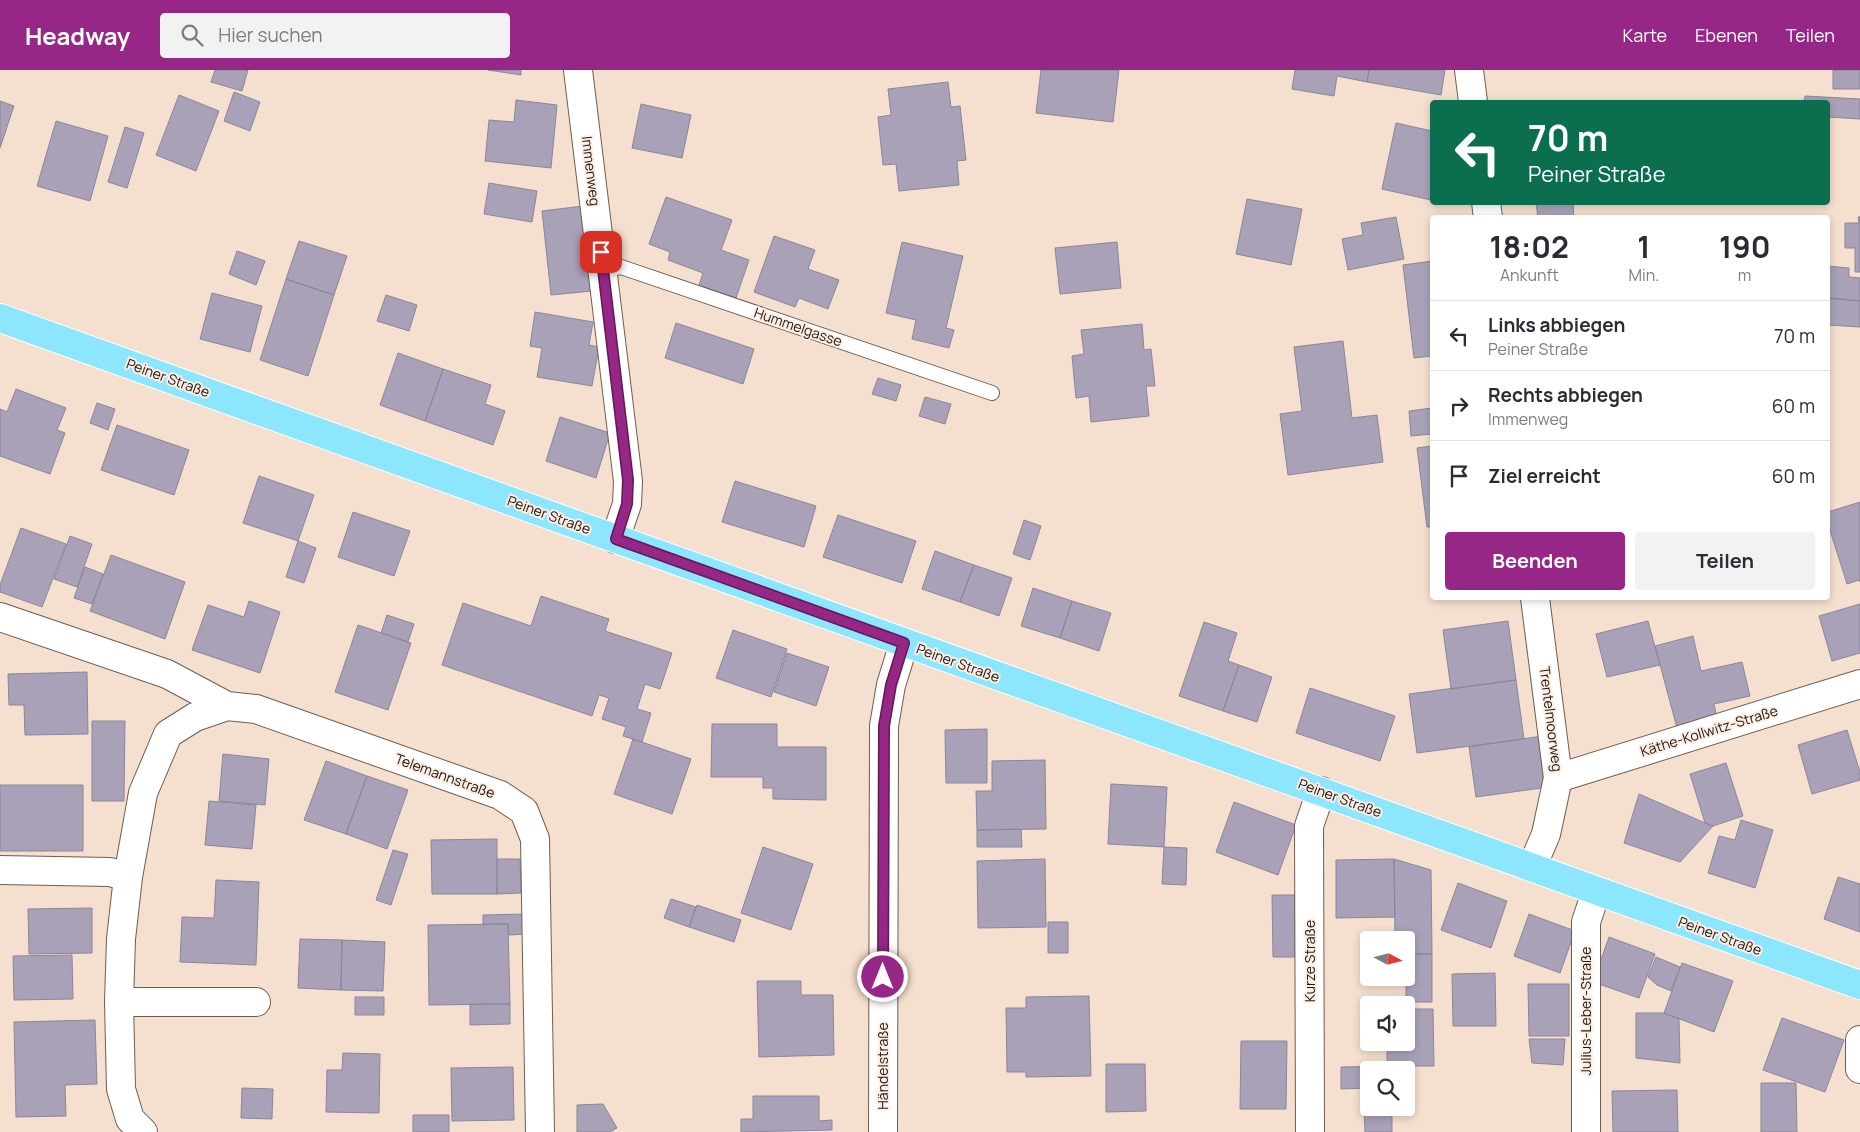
<!DOCTYPE html>
<html lang="de">
<meta charset="utf-8">
<style>
:root{--surface:#fff;--page:#f2f2f3;--text:#2b2b33;--muted:#7c7c81;--line:#e1e1e2;--accent:#972786}
body{margin:0;font-family:Manrope,sans-serif;background:var(--page);color:var(--text);height:100vh;display:flex;flex-direction:column;font-size:19px;white-space:nowrap}
*{box-sizing:border-box;margin:0}
p{font-size:16px;color:var(--muted)}
.icon{flex:none;width:28px;height:28px;fill:none;stroke:currentColor;stroke-width:2;stroke-linecap:round;stroke-linejoin:round}
.map{position:relative;flex:1;overflow:hidden}
.details{position:absolute;left:1430px;top:145px;width:400px;height:385px;display:flex;flex-direction:column;background:var(--surface);border-radius:5px;box-shadow:0 2px 8px #0003}
.details>*{flex:none}
.banner{position:absolute;left:1430px;top:30px;width:400px;height:105px;border-radius:5px;box-shadow:0 2px 8px #0003;background:#0b6e4f;color:#fff;overflow:hidden}
.needle{width:32px;rotate:97deg}
.buttons{position:absolute;left:1360px;top:861px;display:grid;gap:10px}
.buttons a{display:grid;place-items:center;width:55px;height:55px;border-radius:5px;background:var(--surface);box-shadow:0 2px 8px #0003;font-size:25px}
.pin{position:absolute;display:grid;place-items:center;width:42px;height:42px;color:#fff;margin:-21px;border-radius:10px;box-shadow:0 2px 8px #0006}
.me{position:absolute;width:55px;margin:-28px;rotate:0deg;stroke-linejoin:round;filter:drop-shadow(0 0 4px #0008)}
.turn{display:flex;align-items:center;gap:18px;height:105px;padding:0 15px;font-size:22px}
.turn .icon{width:65px;height:65px;stroke-width:2.5}
.turn b{display:block;font-size:35px;line-height:42px}
.eta{display:flex;justify-content:space-evenly;align-items:center;height:85px;text-align:center}
.eta b{font-size:30px;font-weight:700;line-height:35px}
.button{display:flex;gap:10px;margin-top:auto;padding:10px 15px}
.button a{flex:1;height:58px;border-radius:5px;background:var(--accent);color:#fff;font-size:20px;font-weight:700;line-height:58px;text-align:center}
.button a+a{background:var(--page);color:var(--text)}
ul{padding:0;list-style:none}
li{display:flex;align-items:center;gap:15px;height:70px;padding:0 15px;border-top:1px solid var(--line)}
li div{flex:1}
li b{display:block;font-size:19px}
li em{font-style:normal}
header{display:flex;align-items:center;gap:30px;box-sizing:border-box;height:70px;padding:0 25px;background:var(--accent);color:#fff}
header strong{font-size:24px}
nav{display:flex;gap:28px;margin-inline-start:auto;font-size:18px}
.search{width:350px;height:45px;background:var(--page);display:flex;align-items:center;gap:12px;box-sizing:border-box;padding:0 18px;border-radius:5px;color:var(--muted);font-size:19px}
.map>svg:first-child{display:block}
</style>
<header>
<strong>Headway</strong>
<div class="search"><svg class="icon" aria-label="search" viewBox="0 0 24 24"><circle cx="10" cy="10" r="6"/><path d="M15 15l6 6"/></svg>Hier suchen</div>
<nav><a>Karte</a><a>Ebenen</a><a>Teilen</a></nav>
</header>
<div class="map">
<svg width="1860" height="1062" viewBox="0 0 1860 1062">
<rect width="100%" height="100%" fill="#f5dfcf"/>
<path fill="#a8a1b8" stroke="#8c869b" d="M215,0H248L242,21L211,12Z
M488,0H521V5Z
M1041,0H1119L1113,52L1036,43Z
M1295,0H1369L1367,12L1337,6L1334,26L1292,19Z
M1369,0H1445L1441,25L1367,12Z
M1833,0H1860V19H1833Z
M948,12L951,37L960,36L966,90L957,91L959,115L899,121L896,94L883,95L878,47L891,45L888,19Z
M234,22L260,32L250,61L224,51Z
M179,25L219,41L196,101L156,85Z
M1805,26L1860,29V49L1828,47V32H1804Z
M516,30L557,35L551,98L485,91L489,50L514,52Z
M0,31L14,36L0,78Z
M641,34L691,45L682,88L632,78Z
M56,51L108,66L90,131L37,116Z
M1396,53L1432,61L1431,130L1382,119Z
M125,57L144,63L127,118L108,112Z
M489,113L537,121L532,152L484,144Z
M666,127L732,150L721,180L749,190L736,228L699,215L703,203L668,190L670,182L649,174Z
M1247,129L1302,139L1291,195L1236,184Z
M1536,132H1573L1574,148H1538Z
M583,136L592,221L551,225L542,141Z
M1396,147L1404,189L1348,200L1342,169L1363,165L1361,153Z
M1858,147H1860V202H1855V178H1845V153H1859Z
M774,166L815,180L808,199L839,210L828,239L799,228L795,237L754,222Z
M299,171L347,186L334,225L286,209Z
M902,172L963,186L946,258L954,260L949,278L912,269L916,250L886,243Z
M1117,172L1121,218L1060,224L1055,178Z
M237,181L265,191L256,215L229,204Z
M1432,191V286L1414,288L1403,195Z
M1828,196L1849,198V207L1860,208V231L1828,228Z
M286,209L334,225L308,306L260,290Z
M212,223L262,236L250,282L200,269Z
M386,225L417,235L409,261L377,251Z
M1828,228L1860,231V257L1828,255Z
M535,242L593,252L589,275L599,277L592,316L537,307L542,278L530,276Z
M676,253L754,279L743,314L665,288Z
M1142,254L1144,280L1151,279L1155,316H1146L1149,346L1091,352L1089,326L1076,328L1072,286L1084,284L1081,260Z
M1343,271L1352,348L1377,345L1383,392L1288,405L1280,344L1302,341L1294,277Z
M398,283L443,299L425,351L380,335Z
M443,299L491,315L485,334L505,341L493,375L425,351Z
M878,308L901,315L896,331L872,324Z
M16,319L66,338L57,360L65,363L50,404L0,386V339L7,342Z
M925,327L951,334L945,354L919,346Z
M97,333L115,339L108,360L90,353Z
M1432,338V364L1411,366L1409,341Z
M560,347L610,363L596,408L546,391Z
M117,355L189,380L174,425L101,400Z
M1432,376V457H1427L1417,378Z
M259,406L314,425L298,471L243,453Z
M735,411L816,436L804,477L722,452Z
M1860,432V512L1859,510L1847,514L1828,454V442Z
M353,442L410,461L394,506L338,487Z
M838,445L916,471L902,513L823,487Z
M1024,450L1041,456L1030,490L1013,484Z
M21,458L66,474L42,537L0,522V515Z
M70,466L92,474L77,517L54,509Z
M298,471L316,478L304,513L286,507Z
M935,481L974,495L960,532L922,519Z
M111,485L185,512L165,569L90,541Z
M974,495L1012,508L999,546L960,532Z
M85,497L103,504L92,534L74,528Z
M1033,518L1072,531L1060,568L1021,556Z
M541,526L609,549L605,561L672,583L660,619L645,614L637,639L651,643L642,672L623,666L626,657L602,649L609,628L599,625L592,646L442,595L463,533L531,556Z
M249,531L280,542L260,603L192,580L208,535L244,547Z
M1072,531L1111,543L1099,581L1060,568Z
M1860,534V583L1832,591L1819,546Z
M387,545L414,554L408,572L381,563Z
M1508,551L1516,610L1451,619L1443,560Z
M1648,551L1660,595L1607,607L1596,564Z
M1204,552L1237,563L1228,591L1239,595L1223,641L1179,626Z
M358,555L411,573L388,640L335,622Z
M733,560L787,579L771,627L716,608Z
M1693,566L1701,601L1742,592L1750,626L1714,634L1717,649L1677,658L1655,576Z
M787,583L829,597L816,636L774,622Z
M1239,595L1272,607L1257,652L1223,641Z
M87,602L88,664L25,665L24,635H9L8,604Z
M1516,610L1524,669L1417,683L1409,624Z
M1310,618L1395,646L1380,691L1296,663Z
M92,651H125L124,731H92Z
M712,654H777V677H826V730L773,729V718H763V707H711Z
M987,659V713H946L945,660Z
M1847,660L1860,702V710L1812,724L1798,675Z
M1542,666L1549,717L1476,727L1469,677Z
M633,669L691,689L672,744L614,724Z
M223,684L269,689L265,735L219,731Z
M1045,690L1046,759L977,760L976,721H992V691Z
M326,691L367,706L346,764L304,750Z
M1726,693L1743,746L1713,756L1705,753L1690,704Z
M367,706L408,720L387,779L346,764Z
M1111,714L1167,717L1164,777L1108,774Z
M0,715H83V781H0Z
M1639,724L1705,753L1713,756L1680,792L1624,773Z
M209,731L256,735L252,779L205,775Z
M1234,732L1296,755L1278,805L1216,782Z
M1741,750L1773,760L1755,818L1708,803L1719,766L1735,770Z
M1021,759L1022,777H977V760Z
M497,769V824H432L431,770Z
M763,777L813,794L791,860L741,843Z
M1164,777L1187,778L1186,815L1162,814Z
M393,780L408,784L391,835L376,830Z
M497,789H520L521,823L497,824Z
M1045,789L1046,857L978,858L977,791Z
M1394,789L1431,800L1432,884H1406V870H1395Z
M1394,789L1395,847L1336,848V790Z
M1838,807L1860,814V862L1824,849Z
M216,810L259,812L256,895L180,892L182,847L214,848Z
M1458,813L1507,831L1491,878L1441,860Z
M1272,825H1295V887H1273Z
M671,829L696,837L689,857L664,848Z
M697,835L741,850L734,872L689,857Z
M92,838V883L29,884L28,839Z
M526,844V864L509,865L508,854H483V845Z
M1529,844L1575,861L1560,903L1514,886Z
M1048,852H1068V883H1048Z
M508,854L510,934L429,935L428,855Z
M1609,867L1655,884L1639,928L1593,912Z
M300,869L342,870L341,920L298,918Z
M342,870L385,872L383,921L341,920Z
M1406,884H1432V932H1406Z
M72,885L73,929L14,930L13,886Z
M1656,887L1680,897L1671,921L1657,915L1648,907Z
M1682,893L1733,911L1714,962L1664,943Z
M1495,903L1496,956H1453L1452,904Z
M757,911H801V925H833L834,985L759,987Z
M1528,914H1569V966H1529Z
M1089,926L1091,1006L1026,1007V1002H1007L1006,938H1026V927Z
M355,927H384V945H355Z
M470,934H510V954L470,955Z
M1406,939H1433L1434,996H1387V972H1406Z
M1636,943H1664L1679,949L1680,993L1636,988Z
M1782,948L1844,970L1825,1022L1763,1000Z
M95,950L97,1014L65,1015L66,1046L16,1047L14,952Z
M1529,969H1565L1563,995L1532,993Z
M1241,971H1287L1286,1039H1240Z
M343,983L380,984L379,1043L326,1042L327,1000H342Z
M1106,994H1145L1146,1041L1106,1042Z
M1393,996V1000H1369V1018L1341,1019V997Z
M513,997L514,1050L452,1051L451,998Z
M1761,1013H1796L1797,1062H1761Z
M242,1018L273,1019L272,1049L241,1048Z
M1677,1020L1678,1062H1613L1612,1021Z
M753,1026H819V1051L832,1050V1060L741,1062V1049H753Z
M603,1034L617,1058L610,1062H577V1035Z
M1364,1038H1392V1062H1365Z
M413,1045H449V1062H413Z"/>
<g fill="none" stroke-linecap="round" stroke-linejoin="round">
<defs>
<path id="lane" d="M603,200L621,197L992,323"/>
<path id="street" d="M578,0L628,411L627,434L615,469
M1469,0L1473,32
M1486,132L1488,148
M0,547L167,604L227,636
M1558,708L1860,614
M1532,797L1546,764L1558,708L1535,528
M0,800L110,802L128,807
M119,932H256
M1860,970V999
M143,1062L130,1049L121,1019L119,932L121,869L128,807L143,723L168,664L195,647L227,636L256,639L500,725L524,741L535,769L540,1062
M883,1062L884,656L891,615L904,573
M1310,1062L1309,756L1321,721
M1586,1062V852L1596,822"/>
<path id="primary" d="M0,248L1860,915"/>
</defs>
<use href="#lane" stroke="#705d4f" stroke-width="16"/>
<use href="#street" stroke="#705d4f" stroke-width="30"/>
<use href="#primary" stroke="#fff" stroke-width="30"/>
<use href="#lane" stroke="#fff" stroke-width="14"/>
<use href="#street" stroke="#fff" stroke-width="28"/>
<use href="#primary" stroke="#8ce6fe" stroke-width="28"/>
</g>
<g fill="none" stroke-linecap="round" stroke-linejoin="round">
<defs>
<path id="route" d="M601,182L628,410L627,434L616,469L904,573L891,615L884,656L883,907"/>
</defs>
<use href="#route" stroke="#621957" stroke-width="12"/>
<use href="#route" stroke="#972786" stroke-width="9"/>
</g>
<g text-anchor="middle" stroke-width="4" stroke-linejoin="round" paint-order="stroke">
<g font-size="14" fill="#1e1711" stroke="#fceee5">
<text transform="translate(591 101) rotate(83)" y="5">Immenweg</text>
<text transform="translate(798 257) rotate(19)" y="5">Hummelgasse</text>
<text transform="translate(168 308) rotate(20)" y="5">Peiner Straße</text>
<text transform="translate(549 445) rotate(20)" y="5">Peiner Straße</text>
<text transform="translate(958 593) rotate(20)" y="5">Peiner Straße</text>
<text transform="translate(1551 649) rotate(83)" y="5">Trentelmoorweg</text>
<text transform="translate(1709 661) rotate(-17)" y="5">Käthe-Kollwitz-Straße</text>
<text transform="translate(445 706) rotate(20)" y="5">Telemannstraße</text>
<text transform="translate(1340 728) rotate(20)" y="5">Peiner Straße</text>
<text transform="translate(1720 866) rotate(20)" y="5">Peiner Straße</text>
<text transform="translate(1310 891) rotate(-90)" y="5">Kurze Straße</text>
<text transform="translate(1586 941) rotate(-90)" y="5">Julius-Leber-Straße</text>
<text transform="translate(883 996) rotate(-90)" y="5">Händelstraße</text>
</g>
</g>
</svg>
<div class="buttons">
<a><svg class="needle" viewBox="-14 -14 28 28"><path d="M0-13l5 13h-10z" fill="#e53935"/><path d="M0 13l5-13h-10z" fill="#7c7c81"/></svg></a>
<a><svg class="icon" aria-label="sound" viewBox="0 0 24 24"><path d="M4 9h4l5-4v14l-5-4H4zM17 9q2 3 0 6"/></svg></a>
<a><svg class="icon" aria-label="search" viewBox="0 0 24 24"><circle cx="10" cy="10" r="6"/><path d="M15 15l6 6"/></svg></a>
</div>
<div class="pin" style="left:601px;top:182px;background:#d93025"><svg class="icon" aria-label="arrive" viewBox="0 0 24 24"><path d="M6 21V4h12l-3 4 3 4H6"/></svg></div>
<svg class="me" style="left:883px;top:907px" viewBox="-20 -20 40 40"><circle r="17" fill="#972786" stroke="#fff" stroke-width="3"/><path d="M0-11L8 9 0 5-8 9z" fill="#fff"/></svg>
<div class="banner">
<div class="turn"><svg class="icon" aria-label="left" viewBox="0 0 24 24"><path d="M17 20v-9H6M10 6l-5 5 5 5"/></svg><div><b>70 m</b>Peiner Straße</div></div>
</div>
<section class="details">
<div class="eta">
<div><b>18:02</b><p>Ankunft</p></div>
<div><b>1</b><p>Min.</p></div>
<div><b>190</b><p>m</p></div>
</div>
<ul>
<li><svg class="icon" aria-label="left" viewBox="0 0 24 24"><path d="M17 20v-9H6M10 6l-5 5 5 5"/></svg><div><b>Links abbiegen</b><p>Peiner Straße</p></div><em>70 m</em></li>
<li><svg class="icon" aria-label="right" viewBox="0 0 24 24"><path d="M7 20v-9h11M14 6l5 5-5 5"/></svg><div><b>Rechts abbiegen</b><p>Immenweg</p></div><em>60 m</em></li>
<li><svg class="icon" aria-label="arrive" viewBox="0 0 24 24"><path d="M6 21V4h12l-3 4 3 4H6"/></svg><div><b>Ziel erreicht</b></div><em>60 m</em></li>
</ul>
<div class="button"><a>Beenden</a><a>Teilen</a></div>
</section>
</div>
